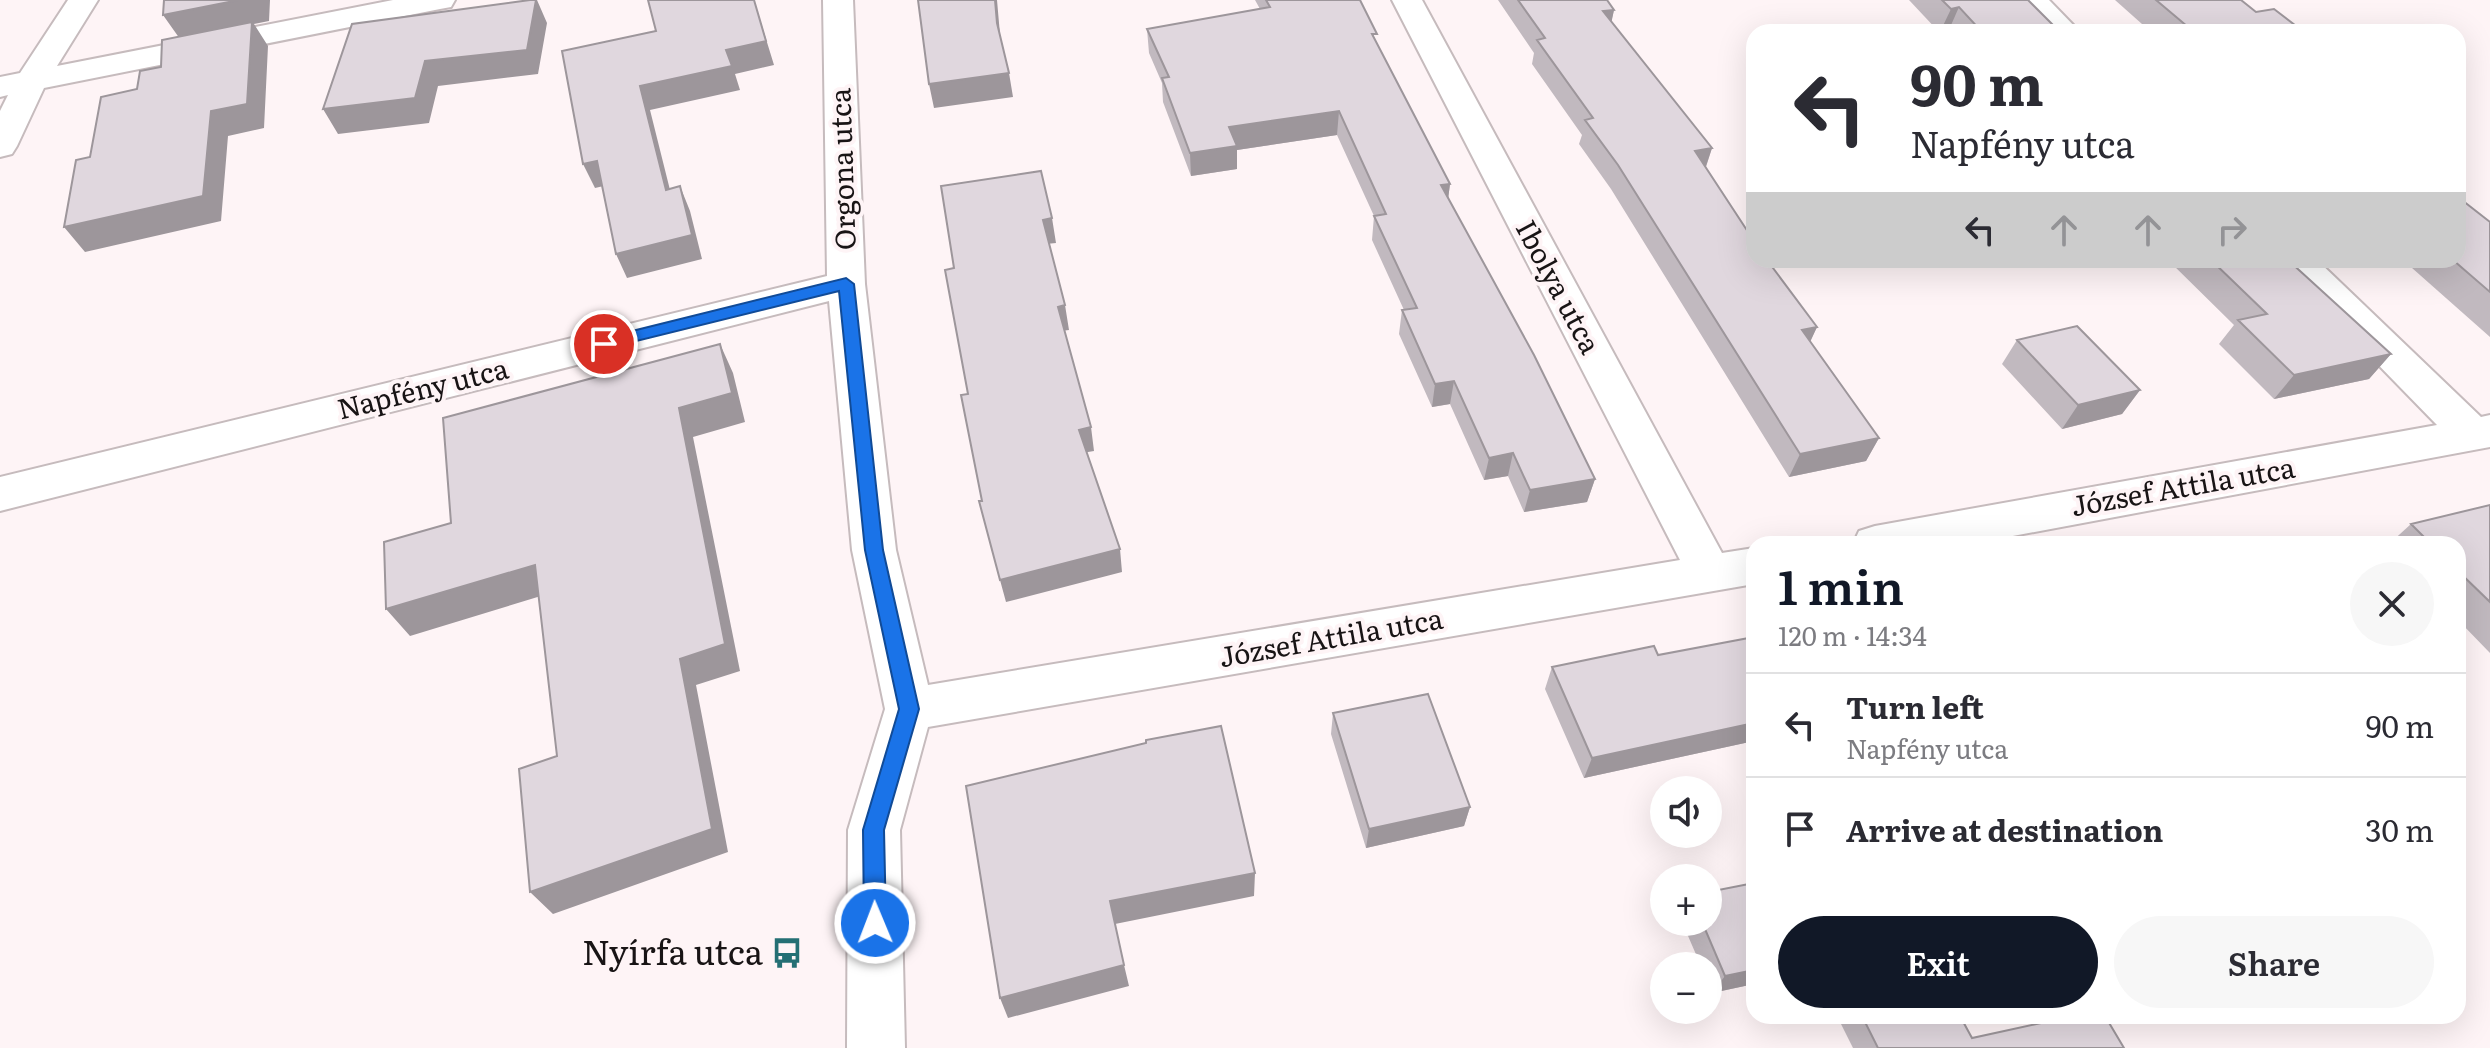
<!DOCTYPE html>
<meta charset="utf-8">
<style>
:root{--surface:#fff;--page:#f7f7f7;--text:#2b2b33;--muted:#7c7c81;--line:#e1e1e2;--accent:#111827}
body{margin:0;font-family:Literata,serif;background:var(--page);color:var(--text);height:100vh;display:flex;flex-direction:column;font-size:30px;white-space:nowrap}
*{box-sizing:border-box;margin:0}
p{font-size:26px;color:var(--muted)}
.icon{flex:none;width:44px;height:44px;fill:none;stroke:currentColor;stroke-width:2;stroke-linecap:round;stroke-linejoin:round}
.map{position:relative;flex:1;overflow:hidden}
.side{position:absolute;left:1746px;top:536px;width:720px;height:488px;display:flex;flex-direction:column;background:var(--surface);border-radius:24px;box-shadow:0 8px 32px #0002}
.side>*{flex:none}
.hud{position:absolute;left:1746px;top:24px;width:720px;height:244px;border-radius:24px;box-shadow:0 8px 32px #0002;background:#fff;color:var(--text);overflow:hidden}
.controls{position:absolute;left:1650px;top:776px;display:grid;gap:16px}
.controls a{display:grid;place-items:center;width:72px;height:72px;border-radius:50%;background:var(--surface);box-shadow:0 8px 32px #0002;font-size:40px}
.pin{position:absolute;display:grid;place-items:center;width:68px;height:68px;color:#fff;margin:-34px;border:4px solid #fff;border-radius:50%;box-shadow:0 2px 8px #0007}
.me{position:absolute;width:88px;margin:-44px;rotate:359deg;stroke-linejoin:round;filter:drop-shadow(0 0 6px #0008)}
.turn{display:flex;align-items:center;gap:28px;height:168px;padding:0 32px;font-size:36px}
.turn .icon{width:104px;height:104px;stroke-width:2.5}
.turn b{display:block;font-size:56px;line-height:68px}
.lanes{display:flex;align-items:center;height:76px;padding:0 32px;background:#0003;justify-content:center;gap:40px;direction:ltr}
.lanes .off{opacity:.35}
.round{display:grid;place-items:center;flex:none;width:84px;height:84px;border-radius:42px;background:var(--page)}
.summary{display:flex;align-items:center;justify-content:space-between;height:136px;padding:0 32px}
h1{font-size:48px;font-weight:600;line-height:60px;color:var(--accent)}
.action{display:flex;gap:16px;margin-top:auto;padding:16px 32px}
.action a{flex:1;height:92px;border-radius:48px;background:var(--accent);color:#fff;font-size:32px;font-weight:600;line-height:92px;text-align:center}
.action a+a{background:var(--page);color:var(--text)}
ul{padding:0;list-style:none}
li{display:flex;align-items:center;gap:24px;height:104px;padding:0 32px;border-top:2px solid var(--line)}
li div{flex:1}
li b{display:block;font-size:30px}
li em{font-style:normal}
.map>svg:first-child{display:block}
</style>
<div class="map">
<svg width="2490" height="1048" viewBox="0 0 2490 1048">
<rect width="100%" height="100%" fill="#fef4f6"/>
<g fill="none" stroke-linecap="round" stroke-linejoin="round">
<defs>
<path id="minor" d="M68,0H98L57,66L393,0H455L451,7L440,9L44,88L17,146L12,154L0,157V111L8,95L0,97V77L20,73Z
M823,0H853L865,284L896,550L928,685L1680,560L1392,0H1422L1722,553L1754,548V584L928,727L900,830L905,1048H847L848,830L885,709L852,550L829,301L0,511V477L827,276Z
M2017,0H2049L2080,32H2046Z
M2276,260H2317L2481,417L2490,415V447L1970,544H1853L1859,531L1875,526L2437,425Z"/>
</defs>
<use href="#minor" stroke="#c6bbbd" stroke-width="4"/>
<use href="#minor" fill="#fff" fill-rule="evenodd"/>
</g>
<path fill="#c1b9bf" d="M1255,0H1360L1376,42L1450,184L1448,199L1595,479L1587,502L1524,512L1508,476L1484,480L1450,404L1432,407L1399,334L1402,310H1404L1372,240L1374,216L1337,135L1237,150V169L1191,176L1163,102L1162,83L1149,53L1147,29L1260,9Z
M1498,0H1607L1614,10L1611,22L1712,148L1706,167L1754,260L1817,327L1810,341L1879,438L1866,461L1789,477L1611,189L1579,144L1582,135L1532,64L1534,53Z
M1909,0H2028L2060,32H1939Z
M2115,0H2241L2256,12L2304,32H2151Z
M2490,222V337L2403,260H2458Z
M2168,260H2288L2391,354L2369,379L2274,399L2219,344L2234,325Z
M2017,340L2140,390L2122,414L2062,429L2002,364Z
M2490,505V653L2458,620V544H2389L2411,524Z
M1754,637V741L1584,778L1545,689L1552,667L1658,655Z
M1333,713L1470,807L1464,826L1366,848L1331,734Z
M1754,883V984L1712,993L1708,983V966H1701L1682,922H1708Z
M1837,1016H1960L1972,1038L2124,1048H1853Z"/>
<path fill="#9d969b" d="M239,0H270L269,21L254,24L268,46L264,128L228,136L221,221L85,252L64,227L180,39L163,15Z
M537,0L547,23L538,74L438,86L429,123L338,134L323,109Z
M754,0L774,65L735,74L740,90L650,110L676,214L666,190L640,86L726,50Z
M995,0H997L1001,46L997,23Z
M1959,7L1948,32H1940L1951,9Z
M1614,10L1609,34L1603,11Z
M1009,73L1013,97L934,108L929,84Z
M1339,111L1337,135L1237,150V169L1191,176L1190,153L1229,127Z
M1712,148L1704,172L1695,151Z
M597,161L608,185L595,188L583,164Z
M1450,184L1447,207L1441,185Z
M680,186L690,211L702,259L627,278L616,254Z
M1052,218L1056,243L1046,244L1043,220Z
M1065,305L1069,330L1061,331L1058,307Z
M1817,327L1806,351L1802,330Z
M720,344L733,373L745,422L693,437L740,671L696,685L728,852L553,914L530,892L680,659L679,408Z
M2391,354L2369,379L2274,399L2294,375Z
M1454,381L1450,404L1432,407L1435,384Z
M2140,390L2122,414L2062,429L2078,405Z
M1091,427L1094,451L1082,453L1079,430Z
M1879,438L1866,461L1789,477L1800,454Z
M1513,453L1508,476L1484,480L1489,458Z
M1595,479L1587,502L1524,512L1530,490Z
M1120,549L1122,572L1006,602L1000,580Z
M535,565L554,592L410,636L386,609Z
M1754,723V741L1584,778L1592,758Z
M1470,807L1464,826L1366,848L1369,829Z
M1255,873L1254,896L1115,924L1110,901Z
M1124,965L1129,986L1008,1018L1000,998Z
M1754,970V984L1712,993L1725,976Z"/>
<path fill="#e0d7de" stroke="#9d969b" stroke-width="2" d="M164,0H239L163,15Z
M530,0H536L527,50L425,61L415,98L323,109L352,24Z
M648,0H754L766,41L726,50L732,66L640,86L666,190L680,186L692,235L616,254L597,161L583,164L562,51L656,31Z
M918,0H995L997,23L1009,73L929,84Z
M1266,0H1360L1377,34H1372L1450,184L1441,185L1534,355L1595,479L1530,490L1513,453L1489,458L1454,381L1435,384L1402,310L1417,308L1374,216L1386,214L1339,111L1229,127L1237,146L1190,153L1162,78L1169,77L1147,29L1270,7Z
M1518,0H1607L1614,10L1603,11L1712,148L1695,151L1754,241V260H1767L1817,327L1802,330L1879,438L1800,454L1618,165L1585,120L1593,118L1537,40L1545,38Z
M1942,0H2028L2060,32H1982L1959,7L1951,9Z
M2156,0H2241L2256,12L2274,9L2304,32H2194Z
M252,22L247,104L211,111L203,196L64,227L76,160L90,157L101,97L137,89L140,71L161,67L162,40Z
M1041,171L1052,218L1043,220L1065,305L1058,307L1091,427L1079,430L1120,549L1000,580L979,501H982L961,395L968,394L945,270L954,268L941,186Z
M2458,197L2490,222V292L2453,260H2458Z
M2211,260H2288L2391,354L2294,375L2238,320L2267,314Z
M2077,326L2140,390L2078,405L2017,340Z
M720,344L732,393L679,408L725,644L680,659L712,829L530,892L519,769L557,756L535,565L386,609L384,542L451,523L443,418Z
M2490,505V602L2458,571V544H2431L2411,524Z
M2305,540L2309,544H2287Z
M1754,637V723L1592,758L1552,667L1654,646L1658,655Z
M1428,694L1470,807L1369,829L1333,713Z
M1221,726L1255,873L1110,901L1124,965L1000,998L966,786L1146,743V740Z
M1754,883V970L1725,976L1702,922H1708V892Z
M1862,1016H1960L1972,1038L2073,1016H2105L2124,1048H1878Z"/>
<path fill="#1a73e8" stroke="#114b97" stroke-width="2" d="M846,278L854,284L883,550L919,709L884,830L886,923L883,931L875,934L867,931L864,923L863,830L899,709L865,550L839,291L604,349L596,344L604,338Z"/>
<defs>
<symbol id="bus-bare" viewBox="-9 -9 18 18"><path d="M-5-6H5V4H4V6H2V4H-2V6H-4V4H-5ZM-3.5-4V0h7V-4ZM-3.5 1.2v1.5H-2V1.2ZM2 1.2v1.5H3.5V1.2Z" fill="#246f74" stroke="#fef4f6" stroke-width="2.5" paint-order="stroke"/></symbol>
</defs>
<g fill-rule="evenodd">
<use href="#bus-bare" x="765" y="931" width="44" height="44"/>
</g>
<g text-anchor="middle" stroke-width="8" stroke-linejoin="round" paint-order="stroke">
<g font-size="28" fill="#181415" stroke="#fef4f6">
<text transform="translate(843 169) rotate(-92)" y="10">Orgona utca</text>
<text transform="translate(1558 287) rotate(62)" y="10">Ibolya utca</text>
<text transform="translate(423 389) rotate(-14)" y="10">Napfény utca</text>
<text transform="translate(2183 487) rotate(-10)" y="10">József Attila utca</text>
<text transform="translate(1331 638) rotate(-10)" y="10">József Attila utca</text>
</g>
<g font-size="34" fill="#181415" stroke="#fef4f6" text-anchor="end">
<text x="763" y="965">Nyírfa utca</text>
</g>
</g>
</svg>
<div class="controls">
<a><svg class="icon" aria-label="sound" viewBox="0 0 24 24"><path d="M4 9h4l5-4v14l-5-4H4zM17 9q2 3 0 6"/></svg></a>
<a>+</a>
<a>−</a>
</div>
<div class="pin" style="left:604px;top:344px;background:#d93025"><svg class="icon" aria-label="arrive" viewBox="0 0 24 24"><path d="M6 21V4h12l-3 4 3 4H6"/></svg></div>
<svg class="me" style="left:875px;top:923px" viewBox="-20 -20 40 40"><circle r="17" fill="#1a73e8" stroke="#fff" stroke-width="3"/><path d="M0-11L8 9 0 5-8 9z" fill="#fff"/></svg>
<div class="hud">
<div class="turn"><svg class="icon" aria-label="left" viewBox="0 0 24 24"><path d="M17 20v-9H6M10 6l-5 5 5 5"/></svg><div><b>90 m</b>Napfény utca</div></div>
<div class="lanes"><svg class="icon" aria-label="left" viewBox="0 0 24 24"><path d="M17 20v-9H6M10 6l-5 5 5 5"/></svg><svg class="icon off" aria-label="ahead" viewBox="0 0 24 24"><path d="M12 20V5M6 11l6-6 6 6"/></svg><svg class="icon off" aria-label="ahead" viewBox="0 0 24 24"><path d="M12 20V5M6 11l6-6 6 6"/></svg><svg class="icon off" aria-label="right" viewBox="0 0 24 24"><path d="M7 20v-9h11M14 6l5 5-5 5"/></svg></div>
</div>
<section class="side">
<div class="summary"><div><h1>1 min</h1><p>120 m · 14:34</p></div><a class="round"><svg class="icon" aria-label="close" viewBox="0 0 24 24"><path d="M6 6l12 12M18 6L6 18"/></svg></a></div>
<ul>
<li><svg class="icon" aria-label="left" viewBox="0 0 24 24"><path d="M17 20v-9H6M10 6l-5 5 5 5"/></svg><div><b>Turn left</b><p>Napfény utca</p></div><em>90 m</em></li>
<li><svg class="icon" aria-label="arrive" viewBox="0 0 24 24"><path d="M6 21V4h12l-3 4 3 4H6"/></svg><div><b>Arrive at destination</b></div><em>30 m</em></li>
</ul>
<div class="action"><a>Exit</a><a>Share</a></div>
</section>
</div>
